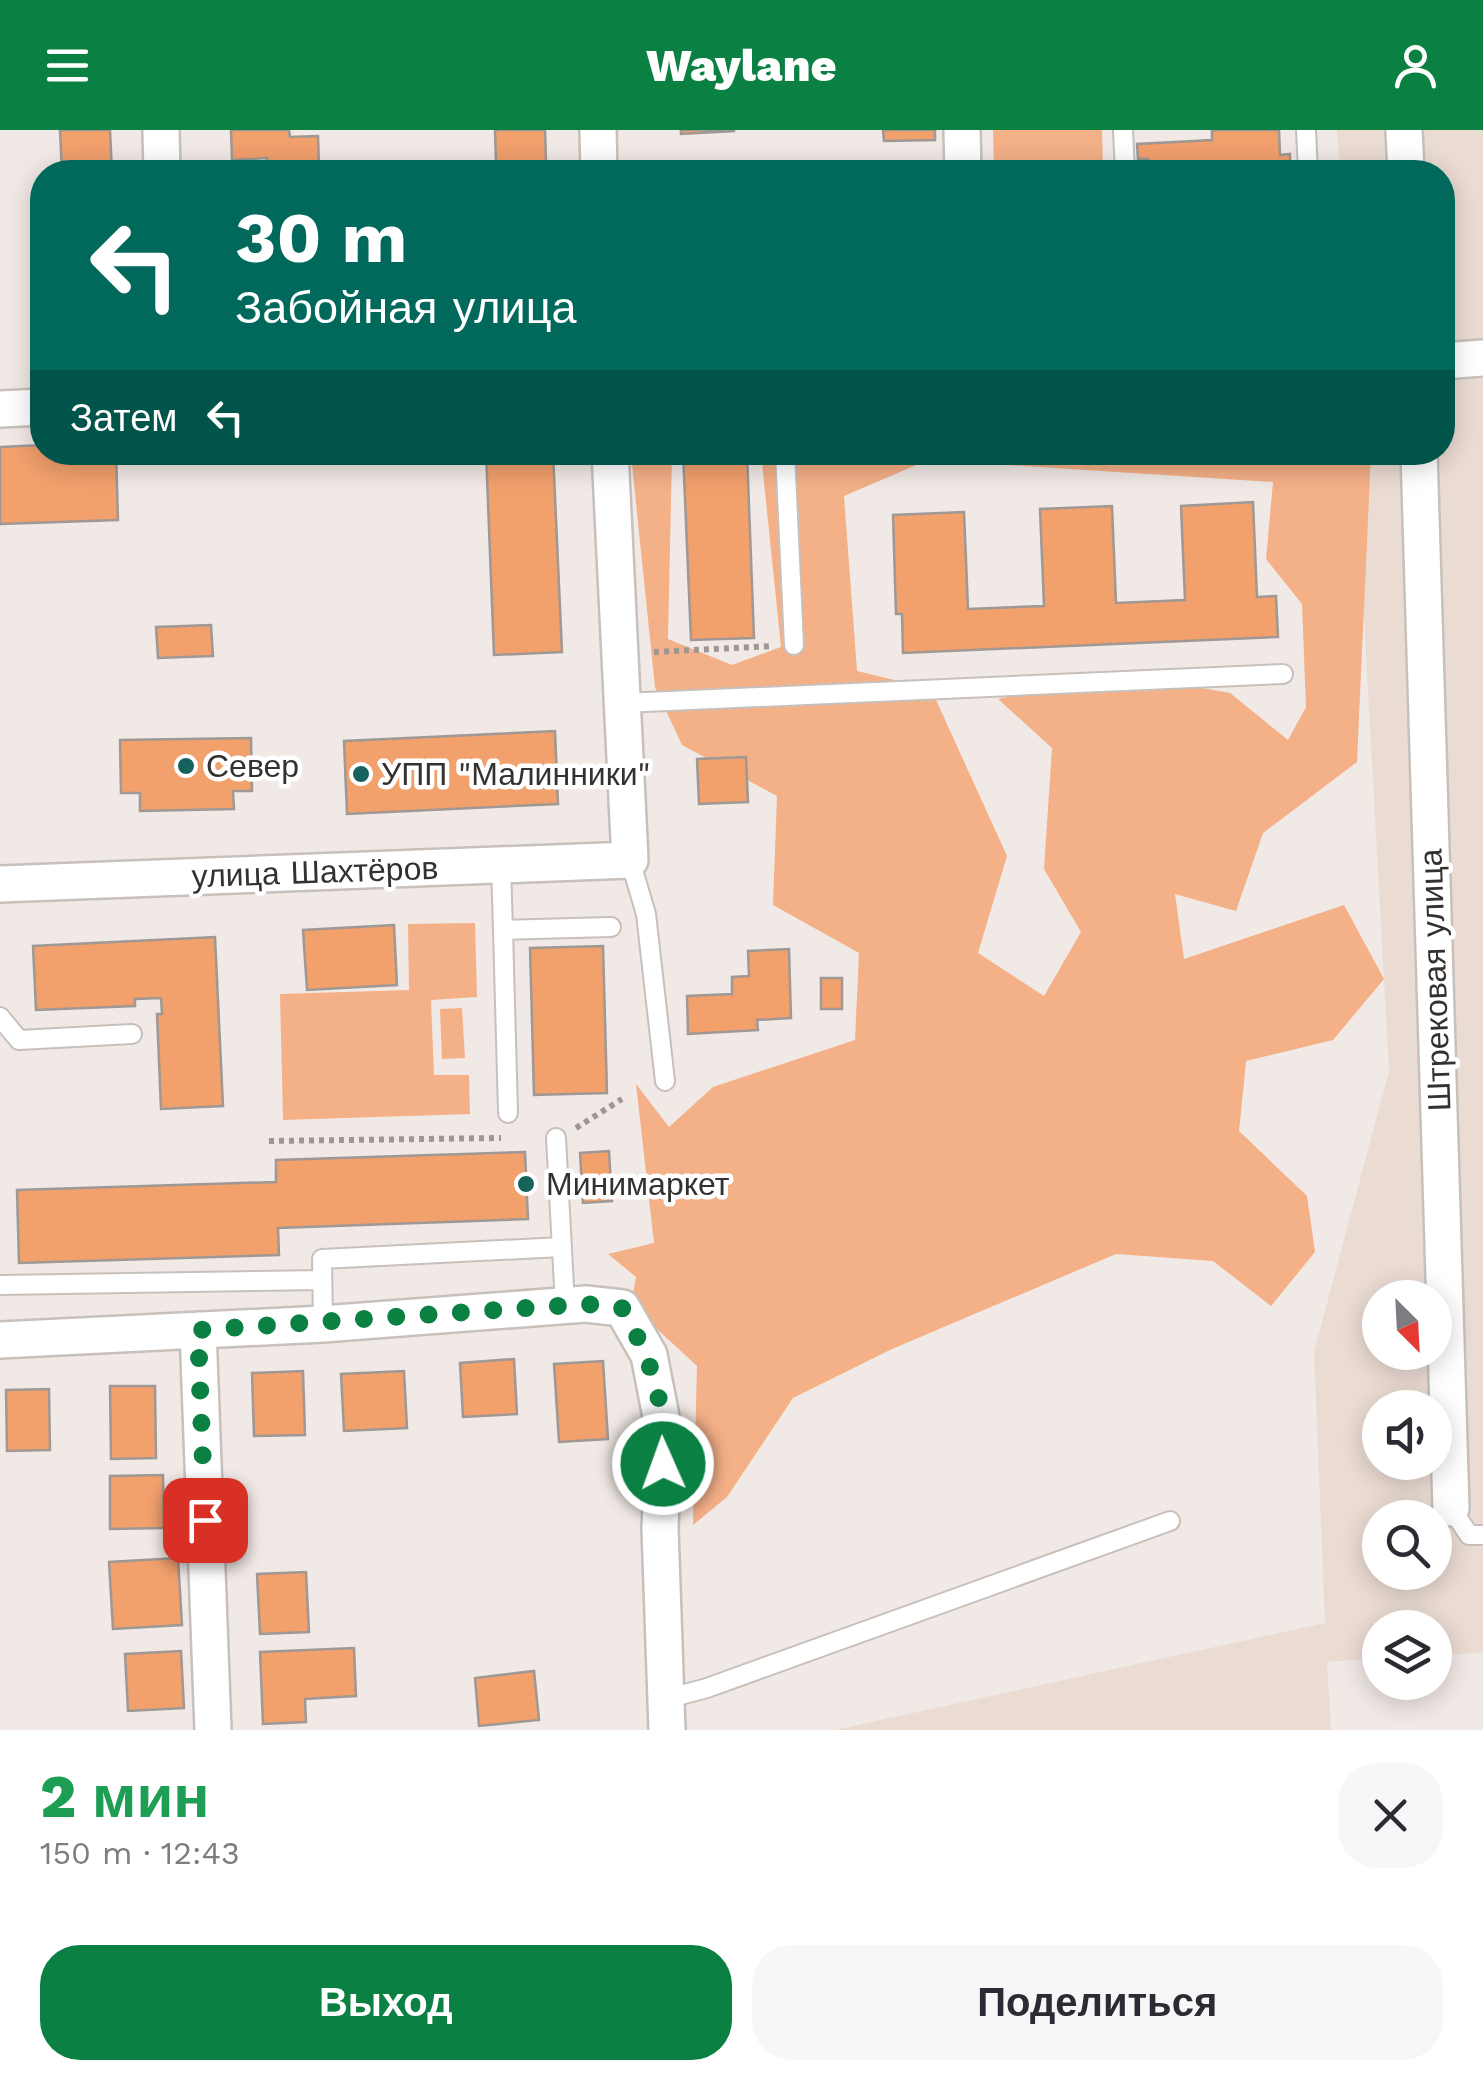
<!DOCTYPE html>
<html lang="ru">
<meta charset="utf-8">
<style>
:root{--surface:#fff;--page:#f7f7f7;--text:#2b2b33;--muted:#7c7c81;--accent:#0b8043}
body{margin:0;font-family:"Work Sans",sans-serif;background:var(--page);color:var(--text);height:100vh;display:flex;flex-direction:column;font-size:38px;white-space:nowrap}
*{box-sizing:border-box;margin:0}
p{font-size:32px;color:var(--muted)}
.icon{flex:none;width:55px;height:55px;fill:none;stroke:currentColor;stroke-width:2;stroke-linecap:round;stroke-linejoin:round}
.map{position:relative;height:1600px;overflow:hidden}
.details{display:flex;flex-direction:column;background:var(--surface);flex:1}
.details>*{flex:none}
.guide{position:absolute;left:30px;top:30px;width:1425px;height:305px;border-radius:40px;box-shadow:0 5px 25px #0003;background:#00695c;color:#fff;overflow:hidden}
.needle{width:65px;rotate:156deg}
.controls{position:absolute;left:1362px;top:1150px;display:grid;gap:20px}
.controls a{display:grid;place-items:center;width:90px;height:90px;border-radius:50%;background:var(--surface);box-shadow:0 5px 25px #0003;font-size:50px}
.pin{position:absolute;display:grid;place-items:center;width:85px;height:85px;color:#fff;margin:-42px;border-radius:20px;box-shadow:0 5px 15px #0006}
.me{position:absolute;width:110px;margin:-55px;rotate:358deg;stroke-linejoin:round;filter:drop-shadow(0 0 8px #0008)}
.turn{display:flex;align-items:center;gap:35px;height:210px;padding:0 40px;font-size:45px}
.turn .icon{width:130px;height:130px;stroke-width:2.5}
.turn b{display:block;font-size:70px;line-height:85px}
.then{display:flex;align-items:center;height:95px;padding:0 40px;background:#0003;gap:20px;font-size:38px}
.round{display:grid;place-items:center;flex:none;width:105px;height:105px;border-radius:40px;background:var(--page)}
.overview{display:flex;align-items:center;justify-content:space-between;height:170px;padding:0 40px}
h1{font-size:60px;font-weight:800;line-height:75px;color:#1e9e55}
.primary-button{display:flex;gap:20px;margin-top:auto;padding:20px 40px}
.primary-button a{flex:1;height:115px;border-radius:40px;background:var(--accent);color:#fff;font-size:40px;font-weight:800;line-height:115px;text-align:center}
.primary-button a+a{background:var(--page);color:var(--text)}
header{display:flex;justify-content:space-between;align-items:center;height:130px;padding:0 40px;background:var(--accent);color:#fff;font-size:45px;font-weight:800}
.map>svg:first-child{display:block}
</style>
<header><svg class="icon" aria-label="menu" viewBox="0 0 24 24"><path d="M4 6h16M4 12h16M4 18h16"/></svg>Waylane<svg class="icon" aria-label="person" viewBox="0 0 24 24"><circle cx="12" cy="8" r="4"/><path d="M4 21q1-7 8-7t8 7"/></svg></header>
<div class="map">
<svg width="1483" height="1600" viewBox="0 0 1483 1600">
<rect width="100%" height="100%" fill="#f1e9e5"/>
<path fill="#ebdcd3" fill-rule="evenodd" d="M1337,0H1483V1523L1435,1525V1498H1380V1528L1327,1532L1331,1600H835L1325,1493L1314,1222L1389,941L1355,323L1442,322V42H1340ZM1380,1168H1435V1222H1380ZM1380,1278H1435V1332H1380ZM1380,1388H1435V1442H1380Z"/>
<path fill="#f4b087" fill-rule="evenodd" d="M993,0H1102L1103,42H994Z
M636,323H672L668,509L732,535L781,517L761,323H1371L1357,632L1263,703L1236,781L1175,764L1184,829L1344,775L1384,849L1333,910L1246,931L1239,1001L1307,1066L1315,1122L1271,1176L1213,1131L1116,1124L892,1219L793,1268L727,1367L693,1395L697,1236L631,1175L636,1147L608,1124L654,1113L636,954L669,997L713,957L855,910L859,823L773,775L777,666L682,615L655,557L631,325ZM928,330L1273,352L1266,429L1302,474L1306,577L1288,610L1230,563L1129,545L998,569L1052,618L1044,739L1081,802L1044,866L978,823L1007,726L931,559L857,541L844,366Z
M475,793L477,867L431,870L434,945H469L470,984L283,990L280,864L409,860L408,794Z
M462,878L465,928L442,929L440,879Z"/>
<path fill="#f2a06c" stroke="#9f9894" stroke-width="2.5" d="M60,0H110L112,42H62Z
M231,0H289L290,7L318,6L319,37L268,39L267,28L232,30Z
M495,0H545L546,32L496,34Z
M681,0H734V1L681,4Z
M883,0H935V10L884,11Z
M1212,0H1279L1280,25L1290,24V39L1148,42V29H1138L1137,14L1212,10Z
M42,315V322H116L118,390L0,394V317Z
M486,322H553L562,522L494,525Z
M683,322H747L754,508L691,510Z
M1253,372L1257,467L1276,466L1278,507L903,523L902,484H896L893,385L964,382L968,479L1044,476L1040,379L1112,376L1116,473L1185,470L1181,376Z
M211,495L213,526L158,528L156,497Z
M555,601L558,674L347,684L344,611Z
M251,608L252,661H233L234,679L140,681V663H121L120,610Z
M746,627L748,672L699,674L697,629Z
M394,795L397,855L307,860L303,800Z
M215,807L223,976L161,979L157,884H162L161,868L135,869V876L36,880L33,816Z
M603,816L607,963L534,965L530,818Z
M789,819L791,888L757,890L758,900L688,904L687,866L732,864V847L749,846L748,821Z
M821,848H842V879H821Z
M609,1021L612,1071L583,1073L580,1023Z
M525,1022L528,1089L278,1098L279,1125L19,1133L17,1060L276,1052V1030Z
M514,1229L517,1284L463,1287L460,1233Z
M603,1231L608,1309L559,1312L554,1234Z
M303,1241L305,1305L254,1306L252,1243Z
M404,1241L407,1298L344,1301L341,1244Z
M110,1256H155L156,1328L111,1329Z
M49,1259L50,1320L7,1321L6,1260Z
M163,1345L164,1398L110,1399V1346Z
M178,1428L182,1495L113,1499L109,1432Z
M306,1442L309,1502L260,1504L257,1444Z
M354,1518L356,1566L305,1569L306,1592L263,1594L260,1522Z
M181,1521L184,1578L128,1581L125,1524Z
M534,1541L539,1590L479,1596L475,1548Z"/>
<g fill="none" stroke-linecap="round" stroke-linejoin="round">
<defs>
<path id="lane" d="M1123,0L1125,42
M1306,0L1308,42
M785,322L794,515
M623,573L1283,544
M630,730L646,784L665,951
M501,735L503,800L611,797
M503,800L508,983
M0,887L19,910L132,904
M556,1008L565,1175
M0,1155L322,1150
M323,1194L322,1129L562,1117
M1451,1378L1469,1405H1483
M666,1569L707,1558L1170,1391"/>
<path id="street" d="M161,0L162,42
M598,0L599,42
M962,0L963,42
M1404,0L1406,42
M1442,231L1483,228
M0,279L42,277
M1419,322L1451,1378
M0,754L630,730L610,322
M198,1200L213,1600
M0,1210L323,1194L586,1174L622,1178L649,1225L664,1302L660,1398L667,1600"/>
</defs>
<use href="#lane" stroke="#c7c0bb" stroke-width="22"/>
<use href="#street" stroke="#c7c0bb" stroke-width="40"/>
<path stroke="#9d9794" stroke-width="6" stroke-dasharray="5 5" stroke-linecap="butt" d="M654,522L773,516
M576,998L622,969
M269,1011L501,1008"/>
<use href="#lane" stroke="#fff" stroke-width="18"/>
<use href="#street" stroke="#fff" stroke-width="35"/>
</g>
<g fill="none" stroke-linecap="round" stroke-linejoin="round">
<path stroke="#0b8043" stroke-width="18" stroke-dasharray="0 32.4" d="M205,1390L198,1200L586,1174L622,1178C652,1231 666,1272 663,1334"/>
</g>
<g fill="#16635e" stroke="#fff" stroke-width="4">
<circle cx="186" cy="636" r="10"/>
<circle cx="361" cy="644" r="10"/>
<circle cx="526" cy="1054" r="10"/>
</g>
<g text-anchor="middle" stroke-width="9" stroke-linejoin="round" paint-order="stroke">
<g font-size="32" fill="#34312f" stroke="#fff" text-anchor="start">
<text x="206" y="647">Север</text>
<text x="381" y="655">УПП "Малинники"</text>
<text x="546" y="1065">Минимаркет</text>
</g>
<g font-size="32" fill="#34312f" stroke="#fff">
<text transform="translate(315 742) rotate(-2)" y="11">улица Шахтёров</text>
<text transform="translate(1435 850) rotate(-92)" y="11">Штрековая улица</text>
</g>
</g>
</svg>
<div class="controls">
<a><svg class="needle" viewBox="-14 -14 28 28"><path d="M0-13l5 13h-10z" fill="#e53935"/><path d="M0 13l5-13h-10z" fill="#7c7c81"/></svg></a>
<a><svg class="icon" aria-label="sound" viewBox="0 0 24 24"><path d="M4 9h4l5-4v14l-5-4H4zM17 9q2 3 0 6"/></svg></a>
<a><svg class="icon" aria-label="search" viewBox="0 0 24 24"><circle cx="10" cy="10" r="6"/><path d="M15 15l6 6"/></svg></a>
<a><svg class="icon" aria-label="layers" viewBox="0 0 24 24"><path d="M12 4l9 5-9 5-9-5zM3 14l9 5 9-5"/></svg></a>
</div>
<div class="pin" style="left:205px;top:1390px;background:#d93025"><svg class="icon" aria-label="arrive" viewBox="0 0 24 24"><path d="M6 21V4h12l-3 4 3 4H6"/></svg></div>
<svg class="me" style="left:663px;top:1334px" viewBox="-20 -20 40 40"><circle r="17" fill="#0b8043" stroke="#fff" stroke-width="3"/><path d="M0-11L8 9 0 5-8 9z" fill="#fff"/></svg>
<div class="guide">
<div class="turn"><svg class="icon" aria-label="left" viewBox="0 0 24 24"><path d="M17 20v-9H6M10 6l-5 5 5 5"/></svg><div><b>30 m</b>Забойная улица</div></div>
<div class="then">Затем<svg class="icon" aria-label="left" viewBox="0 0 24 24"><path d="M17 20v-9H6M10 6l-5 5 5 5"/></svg></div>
</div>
</div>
<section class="details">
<div class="overview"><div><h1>2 мин</h1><p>150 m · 12:43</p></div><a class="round"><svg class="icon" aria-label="close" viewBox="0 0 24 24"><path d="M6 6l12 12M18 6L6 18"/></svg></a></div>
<div class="primary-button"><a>Выход</a><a>Поделиться</a></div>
</section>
